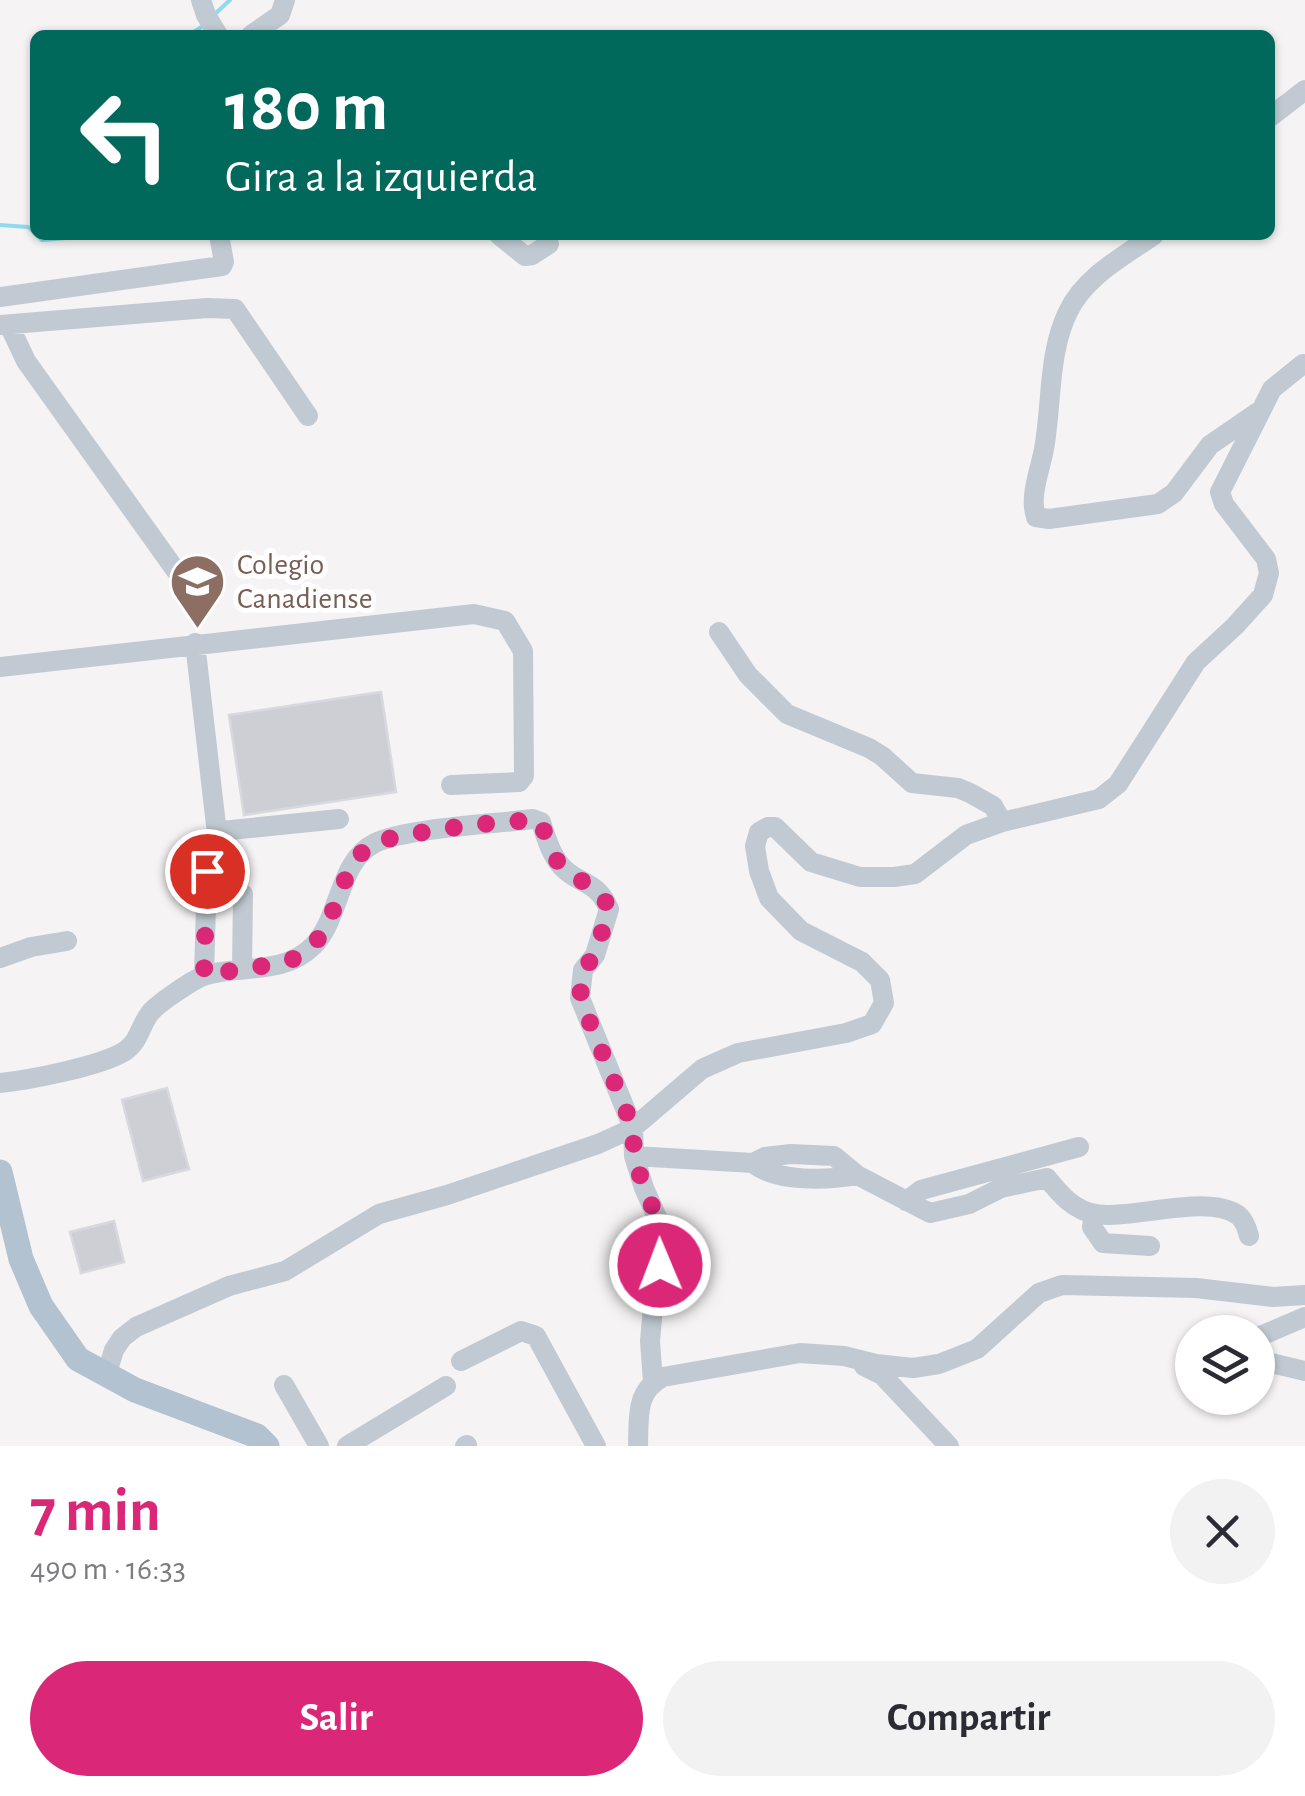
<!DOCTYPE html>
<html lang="es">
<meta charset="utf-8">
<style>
:root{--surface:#fff;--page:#f2f2f3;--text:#2b2b33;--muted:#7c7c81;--accent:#db2777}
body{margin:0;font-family:"Alegreya Sans",sans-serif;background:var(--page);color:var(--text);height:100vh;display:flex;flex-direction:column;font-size:38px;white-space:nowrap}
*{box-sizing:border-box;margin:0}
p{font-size:32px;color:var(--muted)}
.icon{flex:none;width:55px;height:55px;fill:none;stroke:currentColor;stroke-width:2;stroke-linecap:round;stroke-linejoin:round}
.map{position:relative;height:1446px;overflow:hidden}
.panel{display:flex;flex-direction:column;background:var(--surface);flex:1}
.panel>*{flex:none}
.guide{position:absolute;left:30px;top:30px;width:1245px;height:210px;border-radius:15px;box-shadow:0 2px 8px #0004;background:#00695c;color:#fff;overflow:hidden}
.tools{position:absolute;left:1175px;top:1315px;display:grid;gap:20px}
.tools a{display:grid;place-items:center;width:100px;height:100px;border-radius:50%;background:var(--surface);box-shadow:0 2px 8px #0004;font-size:50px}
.pin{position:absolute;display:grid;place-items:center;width:85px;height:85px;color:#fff;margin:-42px;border:5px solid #fff;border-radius:50%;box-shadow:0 2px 10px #0007}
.me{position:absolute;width:110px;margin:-55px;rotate:359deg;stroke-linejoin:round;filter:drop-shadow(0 0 8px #0008)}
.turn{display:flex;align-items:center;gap:35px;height:210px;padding:0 30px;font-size:45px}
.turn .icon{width:130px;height:130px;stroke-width:2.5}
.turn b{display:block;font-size:70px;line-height:85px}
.round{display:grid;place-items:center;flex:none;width:105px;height:105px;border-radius:52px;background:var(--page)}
.overview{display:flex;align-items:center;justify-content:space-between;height:170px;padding:0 30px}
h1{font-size:60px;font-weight:600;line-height:75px;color:var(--accent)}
.primary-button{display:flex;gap:20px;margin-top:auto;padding:20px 30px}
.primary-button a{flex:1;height:115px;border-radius:60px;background:var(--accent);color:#fff;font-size:40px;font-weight:600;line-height:115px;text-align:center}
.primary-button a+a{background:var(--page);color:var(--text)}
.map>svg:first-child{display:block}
</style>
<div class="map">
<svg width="1305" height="1446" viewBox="0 0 1305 1446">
<rect width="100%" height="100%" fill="#f5f3f3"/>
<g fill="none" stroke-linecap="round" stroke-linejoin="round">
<path stroke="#90daee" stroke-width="4" d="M215,14L230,0
M189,35L206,24
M0,225L28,227L35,233
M37,235L42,240L66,238L68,235"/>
</g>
<path fill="#cdcfd5" stroke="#d7d9de" stroke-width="2.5" d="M381,692L396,792L244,815L229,715Z
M167,1088L189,1169L143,1181L122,1100Z
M114,1221L124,1262L81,1273L70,1232Z"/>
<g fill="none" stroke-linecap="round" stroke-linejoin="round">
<path stroke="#c1cad2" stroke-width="20" d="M201,0L206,15L218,35
M251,35L280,15L285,0
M1270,117L1305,90
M499,235L525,256L532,255L549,244
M1154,235C1124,256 1084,277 1068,312C1048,352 1052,405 1044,449C1040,471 1029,496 1036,517L1049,519L1158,504L1174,493L1210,445L1258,412
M0,297L222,266L224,262L219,235
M0,325L207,308L235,309L308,416
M9,325L26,361L199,603
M719,632L748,675L787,714L869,748L882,756L912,783L958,788L970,793L993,806L1002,822
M195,643L216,825L221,831L339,819
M0,667L474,614L505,621L523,651L524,776L519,782L451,785
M0,958L31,947L67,941
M242,969L243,894
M204,975L207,871
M0,1083C29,1080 102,1066 125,1051C139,1042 140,1026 150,1013C157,1004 195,978 206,975C242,965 284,975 313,946C341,918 338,861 375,843C407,828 494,824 533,819L541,822C546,837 551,855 562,867C579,885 597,880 609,909L595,955L583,970L580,998L633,1128L634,1156L644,1188L665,1235L654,1296L650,1341L653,1382
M634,1156L753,1163L765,1157L791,1154L834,1156L857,1175L930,1213L969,1204L1001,1188L1047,1178C1060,1194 1074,1211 1096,1214C1132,1220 1207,1193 1238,1215C1244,1220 1247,1228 1249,1236
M753,1163C777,1183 828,1180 857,1175
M906,1201L921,1190L1079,1147
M1094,1215L1092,1227L1103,1243L1150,1246
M1258,1337L1305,1317
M1258,1360L1305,1371
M461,1361L521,1331L536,1336L596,1446
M864,1366L882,1375L949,1446
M106,1376L114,1350L122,1338L136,1327L229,1286L285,1271L379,1214L447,1195L598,1144L633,1128L702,1069L738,1053L846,1033L872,1024L884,1003L880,980L862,962L801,931L769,898L759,871L755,846L759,832L768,827H775L811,862L860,877H894L915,874L966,835L1002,822L1099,799L1118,784L1196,662L1235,626L1263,595L1269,573L1266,559L1224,504L1220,492L1272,389L1303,364
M284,1385L319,1446
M347,1446L446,1386
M465,1446L467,1445
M638,1446C639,1418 635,1391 663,1377L800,1353L844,1356L876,1364L913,1368L939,1364L977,1349L1039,1293L1062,1285L1196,1288L1273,1297L1305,1295"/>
<path stroke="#b3c2d1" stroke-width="25" d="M0,1172L21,1259L41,1306L78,1359L135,1390L257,1436L267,1446"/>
</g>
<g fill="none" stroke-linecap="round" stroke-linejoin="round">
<path stroke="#db2777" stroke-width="18" stroke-dasharray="0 32.4" d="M207,871L204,975C217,974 229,971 242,969C296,961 312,962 335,906C341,892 347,870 357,858C361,853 369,846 375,843C394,834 524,816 541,822C546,837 551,855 562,867C579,885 597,880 609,909L595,955L583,970L580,998L633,1128L634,1156L644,1188L665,1235L660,1265"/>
</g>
<defs>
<symbol id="school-pin" viewBox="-11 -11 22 30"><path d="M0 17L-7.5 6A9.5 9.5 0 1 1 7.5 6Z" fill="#8d6e63" stroke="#fff"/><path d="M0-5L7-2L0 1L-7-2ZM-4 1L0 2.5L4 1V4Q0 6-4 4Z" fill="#fff"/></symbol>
</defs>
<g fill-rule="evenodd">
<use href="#school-pin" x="166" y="550" width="63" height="86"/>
</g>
<g text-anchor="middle" stroke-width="10" stroke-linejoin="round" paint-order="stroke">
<g font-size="30" fill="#785e54" stroke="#fff" text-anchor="start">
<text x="237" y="574">Colegio<tspan x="237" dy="34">Canadiense</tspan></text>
</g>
</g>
</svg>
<div class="tools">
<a><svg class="icon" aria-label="layers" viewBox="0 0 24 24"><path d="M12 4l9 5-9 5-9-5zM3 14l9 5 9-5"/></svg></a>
</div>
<div class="pin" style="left:207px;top:871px;background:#d93025"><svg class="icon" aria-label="arrive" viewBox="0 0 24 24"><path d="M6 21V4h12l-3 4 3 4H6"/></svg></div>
<svg class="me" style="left:660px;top:1265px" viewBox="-20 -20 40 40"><circle r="17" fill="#db2777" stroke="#fff" stroke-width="3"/><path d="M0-11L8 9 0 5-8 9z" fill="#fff"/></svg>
<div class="guide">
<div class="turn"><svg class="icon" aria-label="left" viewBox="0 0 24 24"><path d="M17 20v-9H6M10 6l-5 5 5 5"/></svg><div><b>180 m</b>Gira a la izquierda</div></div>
</div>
</div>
<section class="panel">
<div class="overview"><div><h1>7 min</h1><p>490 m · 16:33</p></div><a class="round"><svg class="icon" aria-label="close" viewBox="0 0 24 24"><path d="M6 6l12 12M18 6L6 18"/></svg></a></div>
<div class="primary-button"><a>Salir</a><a>Compartir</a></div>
</section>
